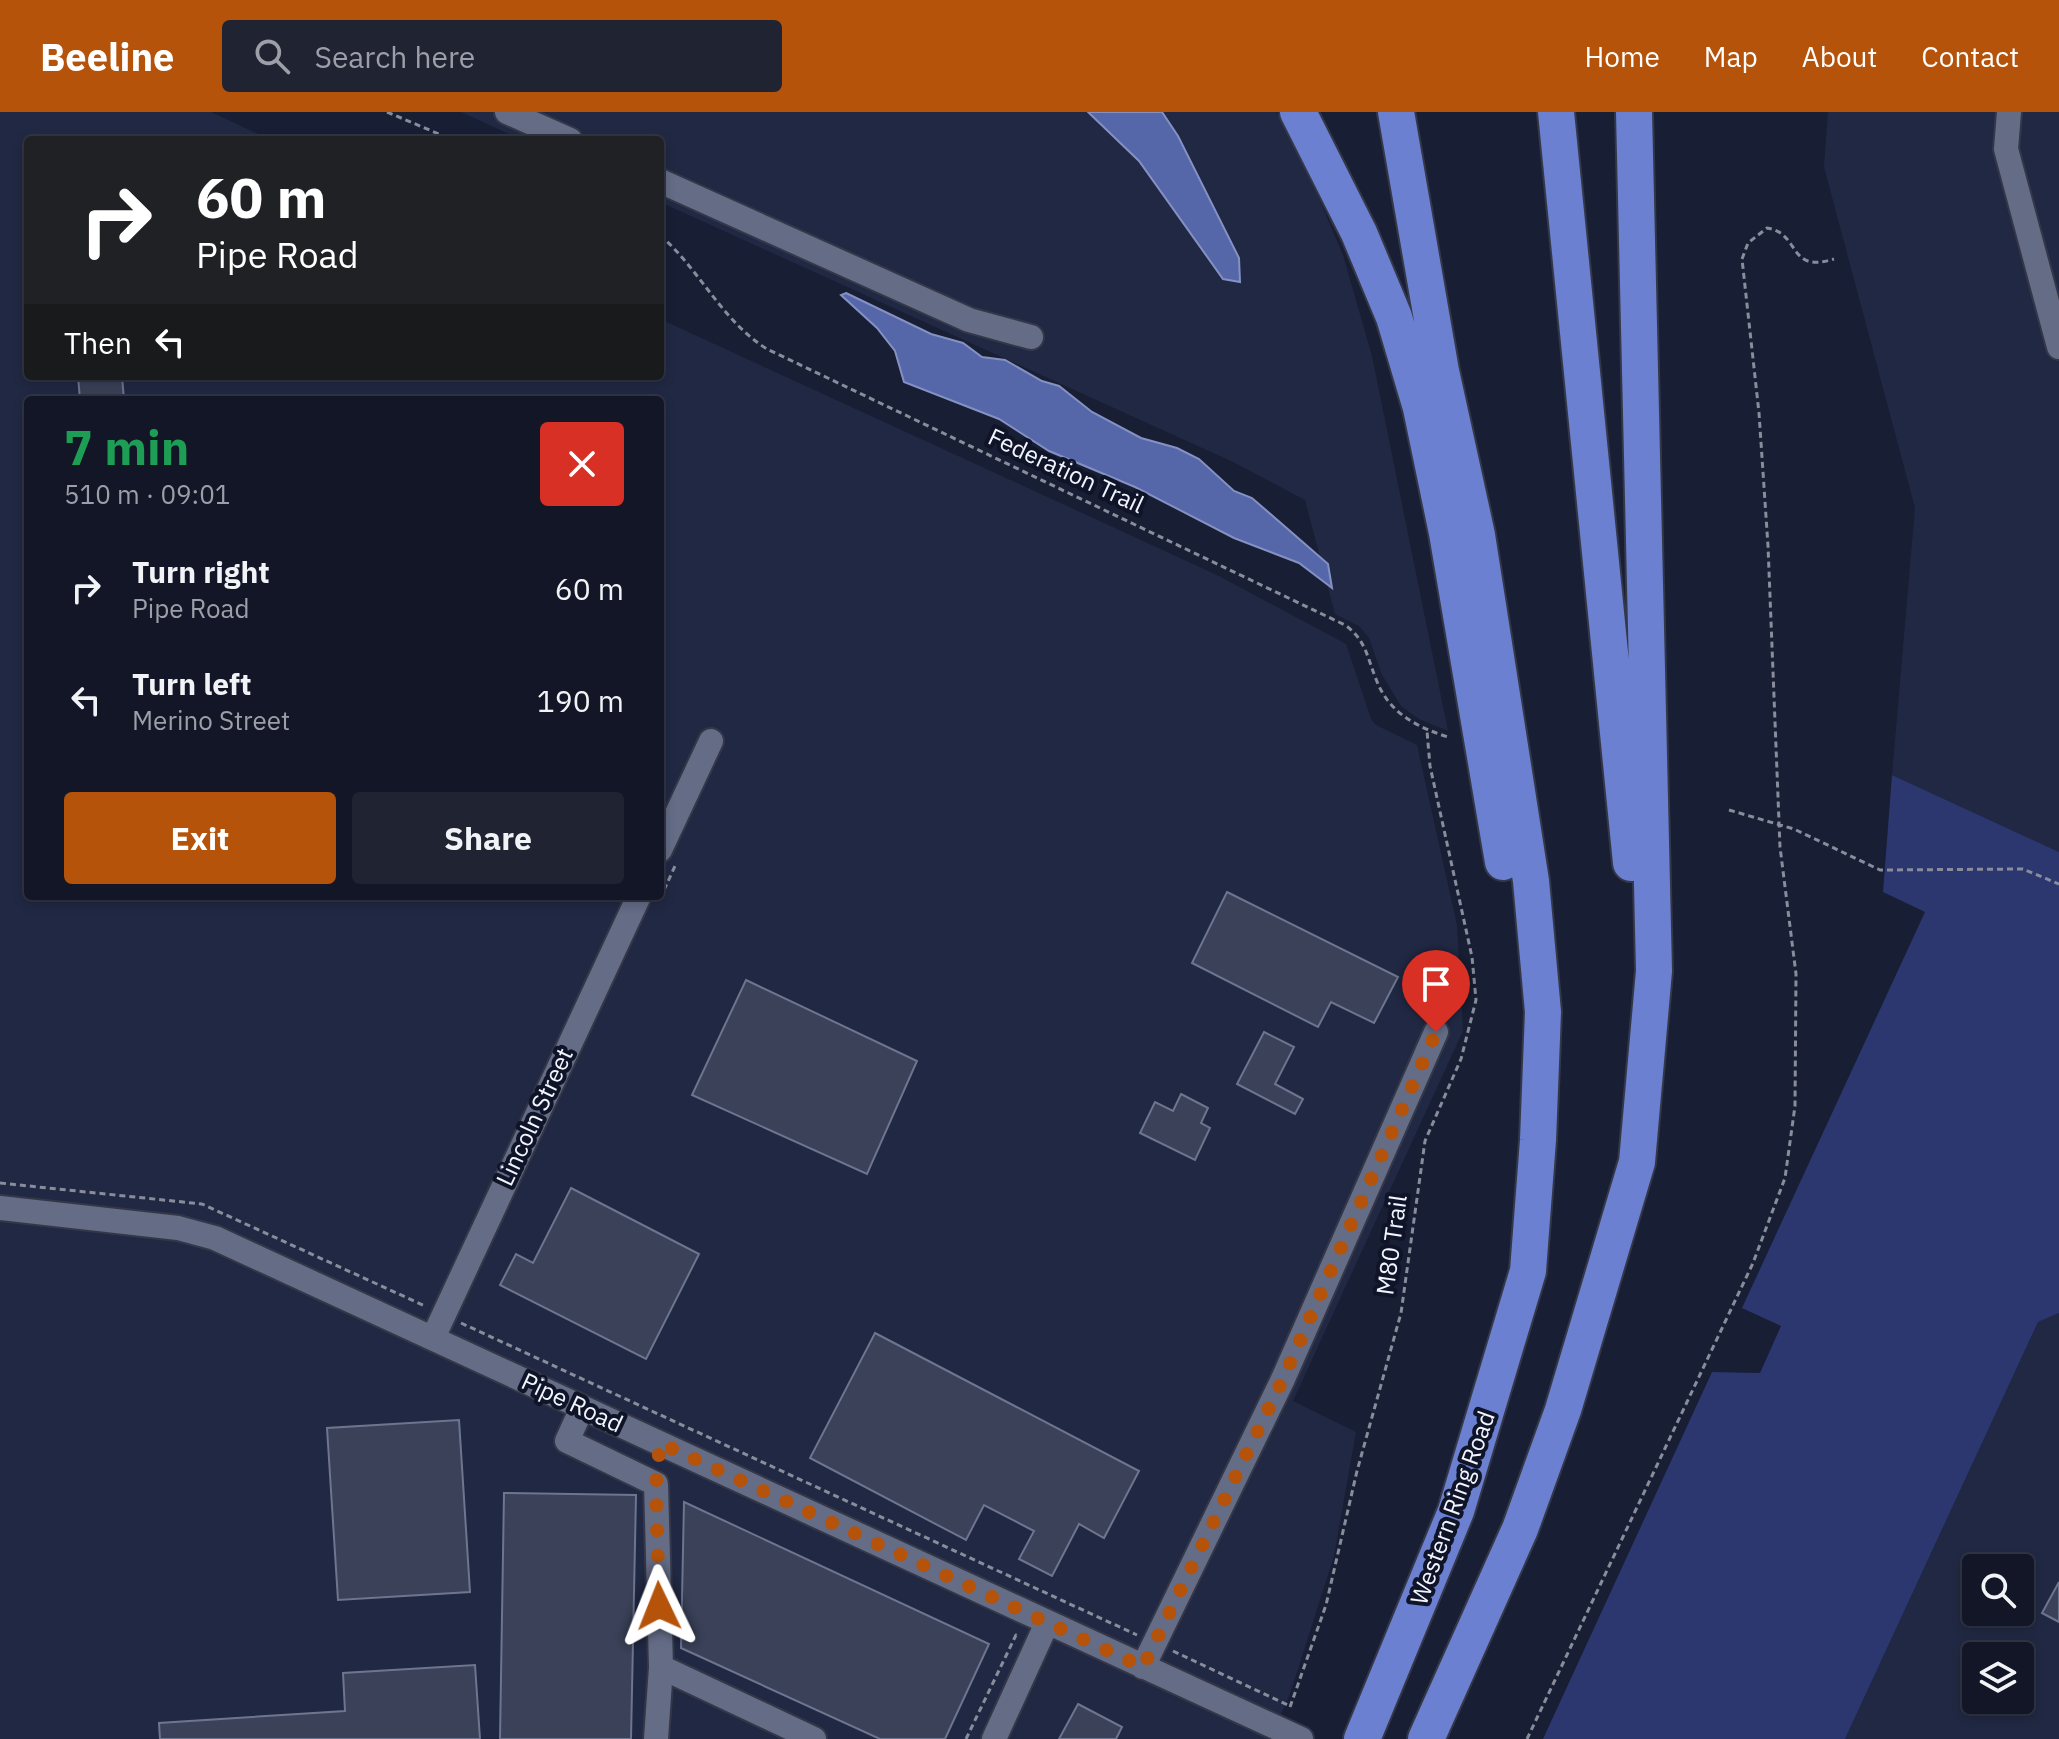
<!DOCTYPE html>
<meta charset="utf-8">
<style>
:root{--surface:#121626;--page:#1f2332;--text:#f1f3f6;--muted:#9c9fa7;--line:#313543;--accent:#b45309}
body{margin:0;font-family:"IBM Plex Sans",sans-serif;background:var(--page);color:var(--text);height:100vh;display:flex;flex-direction:column;font-size:30px;white-space:nowrap}
*{box-sizing:border-box;margin:0}
p{font-size:26px;color:var(--muted)}
.icon{flex:none;width:44px;height:44px;fill:none;stroke:currentColor;stroke-width:2;stroke-linecap:round;stroke-linejoin:round}
.map{position:relative;flex:1;overflow:hidden}
.panel{position:absolute;left:24px;top:284px;width:640px;height:504px;display:flex;flex-direction:column;background:var(--surface);border-radius:8px;box-shadow:0 4px 12px #0003,0 0 0 2px var(--line)}
.panel>*{flex:none}
.hud{position:absolute;left:24px;top:24px;width:640px;height:244px;border-radius:8px;box-shadow:0 4px 12px #0003,0 0 0 2px var(--line);background:#202124;color:#fff;overflow:hidden}
.fabs{position:absolute;left:1962px;top:1442px;display:grid;gap:16px}
.fabs a{display:grid;place-items:center;width:72px;height:72px;border-radius:8px;background:var(--surface);box-shadow:0 4px 12px #0003,0 0 0 2px var(--line);font-size:40px}
.pin{position:absolute;display:grid;place-items:center;width:68px;height:68px;color:#fff;margin:-82px -34px;border-radius:50% 50% 50% 0;rotate:-45deg;box-shadow:0 0 8px #0007}
.pin .icon{rotate:45deg}
.me{position:absolute;width:88px;margin:-44px;rotate:358deg;stroke-linejoin:round;filter:drop-shadow(0 0 6px #0008)}
.turn{display:flex;align-items:center;gap:28px;height:168px;padding:0 40px;font-size:36px}
.turn .icon{width:104px;height:104px;stroke-width:2.5}
.turn b{display:block;font-size:56px;line-height:68px}
.then{display:flex;align-items:center;height:76px;padding:0 40px;background:#0003;gap:16px;font-size:30px}
.round{display:grid;place-items:center;flex:none;width:84px;height:84px;border-radius:8px;background:var(--page)}
.head{display:flex;align-items:center;justify-content:space-between;height:136px;padding:0 40px}
h1{font-size:48px;font-weight:700;line-height:60px;color:#1e9e55}
.primary-button{display:flex;gap:16px;margin-top:auto;padding:16px 40px}
.primary-button a{flex:1;height:92px;border-radius:8px;background:var(--accent);color:#fff;font-size:32px;font-weight:700;line-height:92px;text-align:center}
.primary-button a+a{background:var(--page);color:var(--text)}
ul{padding:0;list-style:none}
li{display:flex;align-items:center;gap:24px;height:112px;padding:0 40px}
li div{flex:1}
li b{display:block;font-size:30px}
li em{font-style:normal}
header{display:flex;align-items:center;gap:48px;box-sizing:border-box;height:112px;padding:0 40px;background:var(--accent);color:#fff}
header strong{font-size:38px}
nav{display:flex;gap:44px;margin-inline-start:auto;font-size:28px}
.search{width:560px;height:72px;background:var(--page);display:flex;align-items:center;gap:20px;box-sizing:border-box;padding:0 28px;border-radius:8px;color:var(--muted);font-size:30px}
.map>svg:first-child{display:block}
</style>
<header>
<strong>Beeline</strong>
<div class="search"><svg class="icon" aria-label="search" viewBox="0 0 24 24"><circle cx="10" cy="10" r="6"/><path d="M15 15l6 6"/></svg>Search here</div>
<nav><a>Home</a><a>Map</a><a>About</a><a>Contact</a></nav>
</header>
<div class="map">
<svg width="2059" height="1627" viewBox="0 0 2059 1627">
<rect width="100%" height="100%" fill="#181e33"/>
<path fill="#212843" fill-rule="evenodd" d="M0,0H211L271,28H28V264H660V207L1217,463L1346,532L1371,607L1376,613L1417,633L1457,813L1463,919L1293,1289L1356,1320L1334,1444L1290,1582L1270,1627H0ZM28,288H660V784H28Z
M461,0H1276L1297,35L1343,143L1372,244L1448,619L1419,607L1401,594L1382,563L1369,526L1359,514L1335,502L1305,388L1233,350L660,90V28H523Z
M1828,0H2059V740L1892,663L1915,396L1824,55Z
M2059,1201V1627H1845L2038,1210ZM1976,1456H2020V1500H1976ZM1976,1544H2020V1588H1976Z"/>
<path fill="#2b376e" d="M1892,663L2059,740V1201L2038,1210L1845,1627H1543L1712,1260L1760,1261L1781,1214L1742,1196L1925,800L1883,780Z"/>
<path fill="#5566a9" stroke="#8491c2" stroke-width="2" d="M1088,0H1162L1178,24L1239,146L1240,170L1223,167L1139,49Z
M846,181L931,222L963,231L982,245L1005,248L1042,269L1059,274L1092,300L1141,326L1177,336L1199,347L1234,379L1252,386L1328,452L1332,476L1299,451L1234,426L1135,375L1049,339L999,307L904,270L895,239L877,216L841,183Z"/>
<path fill="#3a4158" stroke="#6d758f" stroke-width="2" d="M78,264H122L124,288H80Z
M1227,780L1398,865L1374,911L1331,890L1318,915L1192,851Z
M746,868L917,949L867,1062L692,983Z
M1264,920L1294,935L1275,972L1303,987L1295,1002L1237,972Z
M1181,982L1208,996L1201,1011L1210,1016L1195,1048L1140,1021L1155,990L1173,999Z
M571,1076L699,1142L646,1247L500,1173L516,1142L533,1151Z
M875,1221L1139,1359L1104,1426L1079,1412L1052,1464L1019,1447L1034,1419L984,1393L966,1428L810,1346Z
M459,1308L470,1480L338,1488L327,1316Z
M504,1381L636,1383L631,1627H500Z
M684,1390L989,1532L945,1627H880L681,1536Z
M2059,1470V1510L2042,1501Z
M475,1553L480,1627H160L159,1611L345,1599L343,1561Z
M1078,1592L1122,1615L1116,1627H1059Z"/>
<g fill="none" stroke-linecap="round" stroke-linejoin="round">
<defs>
<path id="minor" d="M507,0L570,28
M2009,0L2006,37L2059,235
M660,69L969,208L1031,225
M660,738L711,629
M0,1096L178,1116L215,1126L1301,1627
M433,1226L639,784
M582,1296L567,1329L656,1372L661,1555L656,1627
M661,1555L814,1627
M1143,1555L1283,1267L1436,920
M994,1627L1047,1511"/>
<path id="highway" d="M1298,0L1359,121L1394,205L1421,296L1447,421L1503,750
M1556,0L1631,751
M1362,1627L1456,1399L1528,1159L1538,1028L1543,900L1531,769L1477,423L1441,259L1396,0
M1426,1627L1520,1417L1563,1298L1637,1050L1654,859L1634,0"/>
</defs>
<use href="#minor" stroke="#343748" stroke-width="28"/>
<use href="#highway" stroke="#343748" stroke-width="40"/>
<path stroke="#888c9b" stroke-width="3" stroke-dasharray="6 4" stroke-linecap="butt" d="M387,0L453,28
M660,123C700,158 722,209 767,237L1345,513C1366,528 1367,545 1376,567C1388,600 1416,615 1448,625
M1729,698L1794,717L1880,758L2023,757L2059,772
M660,787L675,754
M0,1071L202,1092L425,1194
M461,1211L1137,1523
M1173,1539L1290,1594
M1290,1595L1326,1493L1357,1359L1401,1201L1425,1029L1461,947L1476,888L1472,845L1430,654L1427,619
M966,1627L1016,1523L1019,1525
M1527,1627L1753,1151L1785,1066L1795,994L1796,862L1780,735L1768,434L1759,301L1742,147L1748,131L1767,116C1801,121 1787,162 1834,147"/>
<use href="#minor" stroke="#646c86" stroke-width="24"/>
<use href="#highway" stroke="#6b80d0" stroke-width="36"/>
</g>
<g fill="none" stroke-linecap="round" stroke-linejoin="round">
<path stroke="#b45309" stroke-width="14" stroke-dasharray="0 25.2" d="M659,1494L656,1372L660,1331L1143,1555L1283,1267L1436,920"/>
</g>
<g text-anchor="middle" stroke-width="8" stroke-linejoin="round" paint-order="stroke">
<g font-size="24" fill="#f2f5fe" stroke="#0f1428">
<text transform="translate(1066 359) rotate(25)" y="8">Federation Trail</text>
<text transform="translate(535 1005) rotate(-65)" y="8">Lincoln Street</text>
<text transform="translate(1392 1133) rotate(-82)" y="8">M80 Trail</text>
<text transform="translate(572 1291) rotate(25)" y="8">Pipe Road</text>
<text transform="translate(1453 1396) rotate(-70)" y="8">Western Ring Road</text>
</g>
</g>
</svg>
<div class="fabs">
<a><svg class="icon" aria-label="search" viewBox="0 0 24 24"><circle cx="10" cy="10" r="6"/><path d="M15 15l6 6"/></svg></a>
<a><svg class="icon" aria-label="layers" viewBox="0 0 24 24"><path d="M12 4l9 5-9 5-9-5zM3 14l9 5 9-5"/></svg></a>
</div>
<div class="pin" style="left:1436px;top:920px;background:#d93025"><svg class="icon" aria-label="arrive" viewBox="0 0 24 24"><path d="M6 21V4h12l-3 4 3 4H6"/></svg></div>
<svg class="me" style="left:659px;top:1494px" viewBox="-20 -20 40 40"><path d="M0-17L14 15 0 8-14 15z" fill="#b45309" stroke="#fff" stroke-width="4"/></svg>
<div class="hud">
<div class="turn"><svg class="icon" aria-label="right" viewBox="0 0 24 24"><path d="M7 20v-9h11M14 6l5 5-5 5"/></svg><div><b>60 m</b>Pipe Road</div></div>
<div class="then">Then<svg class="icon" aria-label="left" viewBox="0 0 24 24"><path d="M17 20v-9H6M10 6l-5 5 5 5"/></svg></div>
</div>
<section class="panel">
<div class="head"><div><h1>7 min</h1><p>510 m · 09:01</p></div><a class="round" style="background:#d93025;color:#fff"><svg class="icon" aria-label="close" viewBox="0 0 24 24"><path d="M6 6l12 12M18 6L6 18"/></svg></a></div>
<ul>
<li><svg class="icon" aria-label="right" viewBox="0 0 24 24"><path d="M7 20v-9h11M14 6l5 5-5 5"/></svg><div><b>Turn right</b><p>Pipe Road</p></div><em>60 m</em></li>
<li><svg class="icon" aria-label="left" viewBox="0 0 24 24"><path d="M17 20v-9H6M10 6l-5 5 5 5"/></svg><div><b>Turn left</b><p>Merino Street</p></div><em>190 m</em></li>
</ul>
<div class="primary-button"><a>Exit</a><a>Share</a></div>
</section>
</div>
